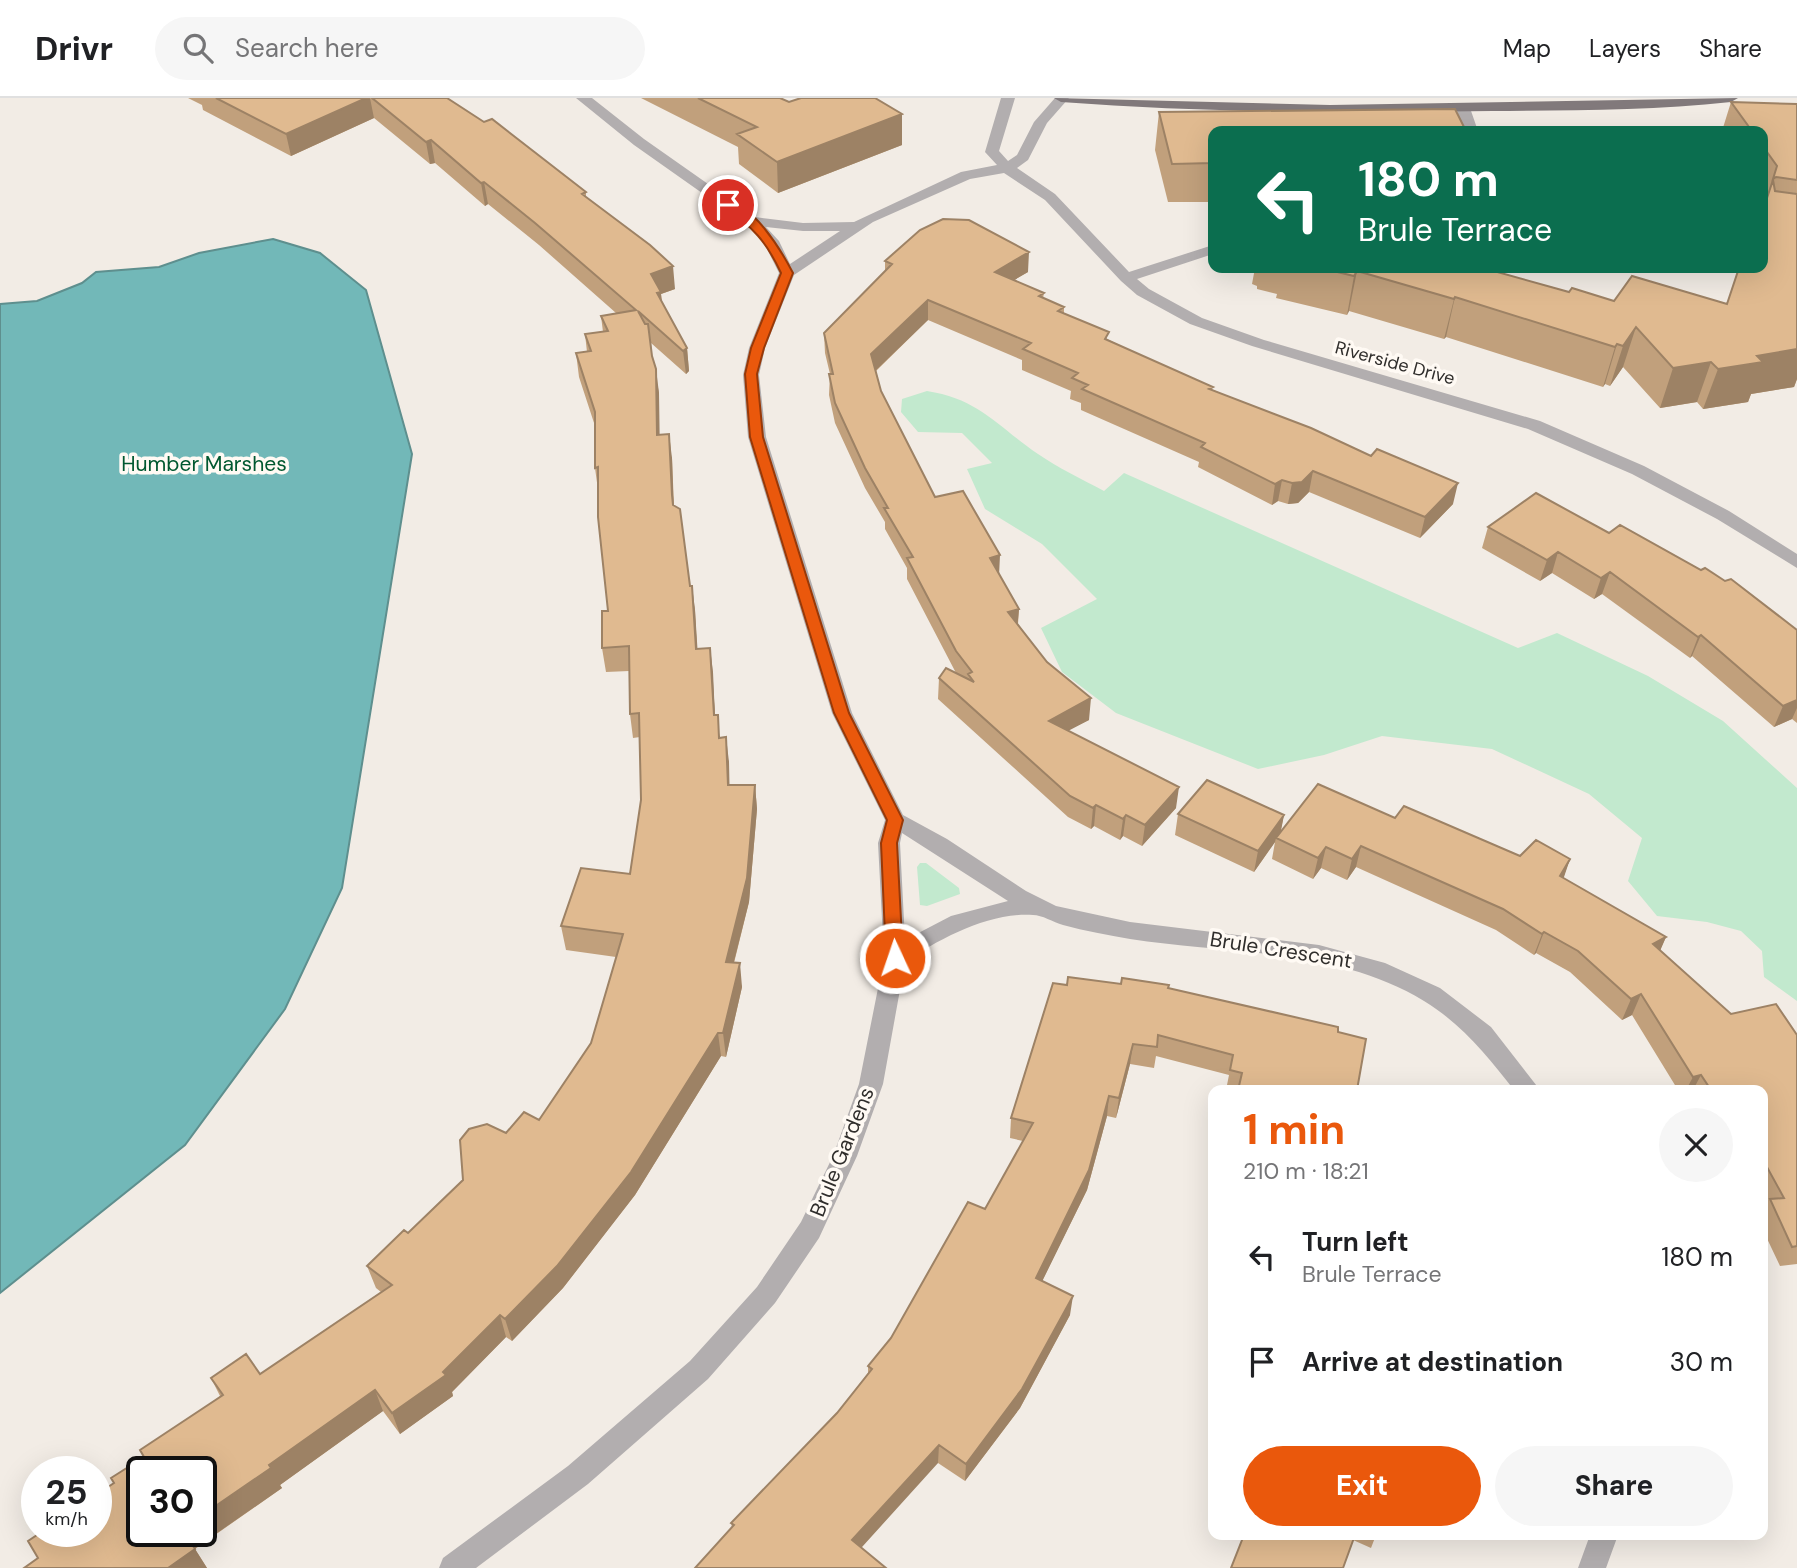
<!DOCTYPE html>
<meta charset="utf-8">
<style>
:root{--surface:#fff;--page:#f6f6f6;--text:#202124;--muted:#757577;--line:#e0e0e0;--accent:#ea580c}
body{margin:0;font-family:"DM Sans",sans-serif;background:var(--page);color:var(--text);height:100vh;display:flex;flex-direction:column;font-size:26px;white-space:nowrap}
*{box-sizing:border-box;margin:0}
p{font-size:23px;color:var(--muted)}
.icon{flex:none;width:38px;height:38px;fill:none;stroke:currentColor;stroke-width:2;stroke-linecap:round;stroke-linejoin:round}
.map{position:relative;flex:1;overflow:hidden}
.side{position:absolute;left:1208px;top:987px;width:560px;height:455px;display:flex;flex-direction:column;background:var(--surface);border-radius:14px;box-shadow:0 7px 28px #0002}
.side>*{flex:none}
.hud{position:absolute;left:1208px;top:28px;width:560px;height:147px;border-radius:14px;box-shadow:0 7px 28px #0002;background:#0b6e4f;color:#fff;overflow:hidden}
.speed{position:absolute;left:21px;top:1358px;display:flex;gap:14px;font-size:35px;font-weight:700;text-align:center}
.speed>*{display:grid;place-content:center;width:91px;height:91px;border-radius:50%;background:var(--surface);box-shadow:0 7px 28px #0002;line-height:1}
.speed small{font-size:18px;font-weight:400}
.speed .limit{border:4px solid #111;border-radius:10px;background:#fff;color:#111}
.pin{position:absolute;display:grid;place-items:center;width:60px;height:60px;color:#fff;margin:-30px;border:4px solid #fff;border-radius:50%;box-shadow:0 2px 7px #0007}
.me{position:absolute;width:77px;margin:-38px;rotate:357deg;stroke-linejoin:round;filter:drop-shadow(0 0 5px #0008)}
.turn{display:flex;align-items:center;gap:24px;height:147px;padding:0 35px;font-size:32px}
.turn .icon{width:91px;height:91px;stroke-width:2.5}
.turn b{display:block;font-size:49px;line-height:60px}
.round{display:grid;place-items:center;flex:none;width:74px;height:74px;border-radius:37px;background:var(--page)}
.summary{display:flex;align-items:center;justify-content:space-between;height:119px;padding:0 35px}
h1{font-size:42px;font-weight:700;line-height:52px;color:var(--accent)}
.button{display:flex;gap:14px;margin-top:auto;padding:14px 35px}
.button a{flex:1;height:80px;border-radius:42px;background:var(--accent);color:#fff;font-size:28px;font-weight:700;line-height:80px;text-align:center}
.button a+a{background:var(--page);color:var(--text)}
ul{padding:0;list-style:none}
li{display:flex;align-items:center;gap:21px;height:105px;padding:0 35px}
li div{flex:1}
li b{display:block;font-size:26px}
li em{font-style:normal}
header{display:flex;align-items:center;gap:42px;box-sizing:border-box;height:98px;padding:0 35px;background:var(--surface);border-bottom:2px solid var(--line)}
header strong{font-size:33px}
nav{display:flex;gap:38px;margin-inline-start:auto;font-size:24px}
.search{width:490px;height:63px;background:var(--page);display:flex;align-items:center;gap:18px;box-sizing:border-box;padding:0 24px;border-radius:38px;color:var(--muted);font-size:26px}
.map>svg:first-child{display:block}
</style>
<header>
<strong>Drivr</strong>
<div class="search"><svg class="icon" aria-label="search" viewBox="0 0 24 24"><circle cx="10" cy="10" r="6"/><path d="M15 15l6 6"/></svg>Search here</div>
<nav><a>Map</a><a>Layers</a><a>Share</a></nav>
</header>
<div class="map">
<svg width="1797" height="1470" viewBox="0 0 1797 1470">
<rect width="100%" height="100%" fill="#f2ece5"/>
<path fill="#c2e9ce" d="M927,293C979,301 997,328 1038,356C1058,370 1082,381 1104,393L1124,375L1518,550L1557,535L1648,578L1723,623L1797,690V903L1764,879L1762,853L1741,833L1707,824L1657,818L1628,783L1642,740L1589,696L1492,651L1382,638L1324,657L1258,671L1116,615L1062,574L1041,530L1097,501L1042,446L985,411L967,371L992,365L962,335L918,334L901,314L902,301Z
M920,765H926L959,790L960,796L927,808L920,807L917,769Z"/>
<path fill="#72b8b8" stroke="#5e8f8e" stroke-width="2" d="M273,141L320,155L366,192L412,356L342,790L285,911L185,1047L0,1195V206L37,203L82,185L96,174L159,169L199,155Z"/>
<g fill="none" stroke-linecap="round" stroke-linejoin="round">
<path fill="#b2aeaf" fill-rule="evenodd" d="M576,0H592L644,41L755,119L803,125L854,124L961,74L997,67L985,54L1001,0H1015L999,53L1008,63L1017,57L1034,24L1055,0H1069L1047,25L1028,62L1017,70L1055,96L1129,174L1213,147V156L1137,181L1149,191L1202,220L1264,242L1540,323L1644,368L1729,413L1797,456V470L1717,421L1632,376L1528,331L1252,248L1190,226L1137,197L1121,183L1045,102L1004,75L970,81L873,124L794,177L765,250L759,277L766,339L852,615L903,717L947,741L1026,793L1056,808L1130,824L1319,847L1385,865L1440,890L1491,929L1540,992H1514C1488,959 1462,926 1424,903C1338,850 1227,856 1130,841C1108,837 1085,833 1063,827C1053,824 1042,817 1033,817C989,814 939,841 905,864L883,986L857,1058L819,1140L775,1205L708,1281L588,1386L476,1470H439L443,1460L568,1368L690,1263L757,1189L801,1124L833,1058L859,986L884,860L878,745L885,722L832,615L748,339L743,277L749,250L779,175L764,145L746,126L634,47ZM766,129L803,133H840L790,166L779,143ZM902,735L1008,803L951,818L905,842L900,745Z
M1463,6L1470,10L1478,33H1464L1456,10Z
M1590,1437H1618L1606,1470H1578Z"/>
<path fill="#81797b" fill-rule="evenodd" d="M1054,0L1330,7L1738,0L1731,4C1651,13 1572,12 1492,13C1348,15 1205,15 1061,4Z"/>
</g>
<path fill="#c1a07c" d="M188,0H447L586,94V99L675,191L661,196L662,204L687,250L689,273L686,276L651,245L652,259L659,295V337L672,360L674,408L695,512L697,551L710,550L715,617L720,640L729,664V687H755L757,711L749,804L734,865L742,889L726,959L721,958L635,1097L563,1190L512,1243L506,1239L452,1294L453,1298L400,1336L383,1313L280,1387L282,1390L195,1451L207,1470H24L38,1460L114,1385L144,1359L220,1298L211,1280L260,1276L381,1194L376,1190L367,1168L408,1135L463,1082L506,1035L539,1022L591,945L616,859L566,852L561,828L630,776L641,702L640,639L633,640L630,616L629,573L606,574L602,550L608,513L598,392L595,370V328L579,279L576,255L587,254L585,236L603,234L601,218L616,215L539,147L488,106L485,108L435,65L430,66L374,20L291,58L203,12L202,7Z
M641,0H780L902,47L778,95L739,66L738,49Z
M1731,4L1797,6V281L1794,289L1751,296L1748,304L1703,311L1697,304L1660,310L1623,269L1610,288L1605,286L1603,289L1446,239L1444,241L1349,213L1347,217L1276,200L1277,196L1257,191V188L1252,186L1255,170H1483L1569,194L1614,203L1726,206L1762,170V112L1764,106L1762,104V33H1722Z
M1159,14L1213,33V104H1168L1155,52Z
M885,163L1028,174L1014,182L1044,195L1043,200L1064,209V215L1109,242L1453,406L1420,440L1309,394L1298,405L1288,406L1278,403L1272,407L1198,369L1199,364L1081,312V305L1070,301L1071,293L1022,272V262L928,222L876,273L881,293L935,399L999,476L1019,511L1018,526L1089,622L1068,632L1176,710L1142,748L1123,738L1120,742L1094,728L1091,731L1068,719L938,601L939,580L956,575L907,481V470L885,431V424L865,390L835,325L829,297L830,276L825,255L824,235L885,173Z
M1488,429L1609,435L1797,532V625L1792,621L1774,629L1692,558L1690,560L1602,496L1594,501L1552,475L1540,483L1482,450Z
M1178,716L1284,717L1280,735L1395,720L1520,758L1570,761L1563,780L1666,839L1660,852L1731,916L1797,937V1166L1780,1168L1762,1130V1114L1766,1107L1762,1101V992H1678L1632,917L1622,922L1570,874L1536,855L1534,857L1496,832L1356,769L1347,782L1321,770L1313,781L1272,761L1275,744L1254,774L1175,737Z
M1121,886L1168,890L1338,934L1357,992H1226L1229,977L1156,958L1154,970L1130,966L1116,1020L1107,1018L1087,1092L1042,1183L1070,1217L1020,1310L965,1383L938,1365L732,1429L731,1425L837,1315L868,1275V1268L891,1240L985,1111L1023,1043L1010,1040L1011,1020L1067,887Z
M1244,1437H1376L1371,1450L1353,1442Z"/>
<path fill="#9d8265" d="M366,0H370L374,20L291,58L286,36Z
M902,16V47L778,95L777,64Z
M431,42L435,65L430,66L426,44Z
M484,84L488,106L485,108L481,85Z
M1029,154L1028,174L994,194L995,174Z
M673,168L675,191L661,196L663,217L651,176Z
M1357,173L1349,213L1347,217L1354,178Z
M1455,199L1446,239L1444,241L1454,201Z
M928,202V222L872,276L871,256Z
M1636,229L1623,269L1610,288L1623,248Z
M1617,246L1605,286L1603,289L1615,249Z
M687,250L689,273L686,276L683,253Z
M1797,251V281L1794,289L1751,296L1748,304L1703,311L1718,271L1757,258Z
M1711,264L1697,304L1660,310L1673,270Z
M656,271L659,295L660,361L657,337Z
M669,336L672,360L674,421L672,397Z
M1313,373L1309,394L1298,405L1288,406L1292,385Z
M1282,382L1278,403L1272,407L1275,386Z
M1458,385L1453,406L1420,440L1425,419Z
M1558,454L1552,475L1540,483L1547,462Z
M1000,457L999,478L990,460Z
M1610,474L1602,496L1594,501L1601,480Z
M692,488L695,512L699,575L696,551Z
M1019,511L1017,532L1008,514Z
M1701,537L1692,558L1690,560L1698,539Z
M710,550L713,574L716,642L714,617Z
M1091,600L1089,622L1047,644L1049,623Z
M1797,602V610L1792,621L1774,629L1783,608Z
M726,639L729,664L730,711L728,687Z
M755,687L757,711L749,804L728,887L726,864Z
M1179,689L1176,710L1142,748L1145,727Z
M1096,707L1094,728L1091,731L1093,710Z
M1126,717L1123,738L1120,742L1123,721Z
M1284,717L1280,738L1276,740L1275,744L1254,774L1258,753Z
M1361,748L1356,769L1347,782L1352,761Z
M1326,749L1321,770L1313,781L1318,760Z
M1570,761L1563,782L1560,778Z
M1544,834L1536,855L1534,857L1542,836Z
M1666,839L1657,860L1653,846Z
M740,865L742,889L726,959L723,935Z
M1641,896L1632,917L1622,922L1631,901Z
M718,935L721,958L635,1097L563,1190L512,1243L505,1221Z
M1133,946L1130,966L1116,1020L1119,1000Z
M1701,977L1693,992H1686L1693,979Z
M1109,998L1107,1018L1087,1092L1034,1200L1036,1180Z
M1073,1198L1070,1217L1020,1310L965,1383L966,1366Z
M500,1217L506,1239L452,1294L453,1298L400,1336L392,1315L443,1274Z
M375,1292L383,1313L280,1387L282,1390L194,1451L183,1433H201V1418L269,1367Z
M939,1347L938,1365L853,1459L852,1442Z
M195,1451L207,1470H168Z"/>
<path fill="#e0ba90" stroke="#9d8265" stroke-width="2" d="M216,0H366L286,36Z
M372,0H447L484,24L492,21L586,94L582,96L650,147L673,168L651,176L661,194L657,195L687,250L683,253L638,213L645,226H648L652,258L656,271L657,337L669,336L672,397L673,407L680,411L690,488H692L696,551L710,550L714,617H718L719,640L726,639L728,687H755L747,780L726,864L740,865L723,935H718L631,1074L557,1168L505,1221L500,1217L443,1274L446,1277L392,1315L375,1292L269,1367L271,1370L201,1418V1374H142V1433H183L195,1451L168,1470H24L38,1460L28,1443L43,1433H96V1397L114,1385L111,1380L144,1359L140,1352L223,1297L211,1280L246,1256L260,1276L392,1187L367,1168L404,1132L408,1135L463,1082L460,1042L469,1031L487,1026L506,1035L524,1014L539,1022L591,945L623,836L561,828L581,770L630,776L641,702L639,615L630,616L629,548L602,550V513H608L598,419V369L595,370V314L576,255L591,253L585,236L608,233L601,218L636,212L535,125L484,84L481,85L431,42L426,44Z
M698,0H780L789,4L801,0H875L902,16L777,64L737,36L757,29Z
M1731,4L1797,6V82L1776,79L1773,81L1777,68L1762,47V33H1752Z
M1455,11L1466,33H1213V65L1172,66L1159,14Z
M1773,82L1775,93L1797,96V251L1757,258L1763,264L1718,271L1711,264L1673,270L1636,229L1623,248L1617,246L1615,249L1455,199L1454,201L1357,173L1354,178L1321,170H1483L1569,194L1572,190L1614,203L1632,178L1727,206L1739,170H1762V115Z
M943,121L969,122L1029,154L995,174L1044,195L1039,198L1064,209L1058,213L1109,234L1105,241L1213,289L1209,291L1311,330L1371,358L1377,351L1458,385L1425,419L1313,373L1302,384L1292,385L1282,382L1275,386L1201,349L1205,345L1082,291L1088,287L1072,280L1078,275L1023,251L1031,245L928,202L871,256L881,293L935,399L963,393L1000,457L990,460L1019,511L1008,514L1047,564L1091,600L1049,623L1179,689L1145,727L1126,717L1123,721L1096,707L1093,710L1070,698L939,580L946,570L974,584L968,576L972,574L956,553L907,460L913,459L884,410H888L865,370L835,305L829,276H833L824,235L892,166L885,163L920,132Z
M1536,395L1609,435L1620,427L1701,472L1705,470L1725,483L1731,481L1797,532V602L1783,608L1701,537L1698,539L1610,474L1601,480L1558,454L1547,462L1488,429Z
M1207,682L1284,717L1258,753L1178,716Z
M1318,686L1395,720L1404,708L1520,758L1536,742L1570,761L1560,778L1666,839L1653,846L1731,916L1776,906L1797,937V1148L1792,1149L1770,1101L1784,1100L1762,1060V992H1711L1701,977L1693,979L1641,896L1631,901L1578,853L1544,834L1542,836L1503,811L1361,748L1352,761L1326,749L1318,760L1276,740Z
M1068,879L1121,886L1122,880L1169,887L1168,890L1338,929V934L1366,941L1357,992H1258L1239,988L1242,975L1230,972L1233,957L1158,937L1157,949L1133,946L1119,1000L1109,998L1089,1072L1036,1180L1073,1198L1022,1291L966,1366L939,1347L852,1442L886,1470H695L734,1427L731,1425L837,1315L872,1271L868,1268L891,1240L968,1104L985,1111L1033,1025L1011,1020L1053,885L1067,887Z
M1244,1437H1355L1343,1470H1231Z"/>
<path fill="#ea580c" stroke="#983908" stroke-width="2" d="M724,105C752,102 782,154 793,175L764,250L757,276L763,339L849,615L903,722L897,745L903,860L901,864H889L886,860L881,745L887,722L834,615L750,339L745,276L751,250L781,175C766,143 753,129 724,109Z"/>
<g text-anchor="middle" stroke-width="7" stroke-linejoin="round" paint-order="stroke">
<g font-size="18" fill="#302e2c" stroke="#fffaf4">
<text transform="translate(1395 265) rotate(15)" y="6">Riverside Drive</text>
</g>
<g font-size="21" fill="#005830" stroke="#fffaf4">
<text x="204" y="373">Humber Marshes</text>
</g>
<g font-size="21" fill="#302e2c" stroke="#fffaf4">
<text transform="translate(1281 852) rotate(9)" y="7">Brule Crescent</text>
<text transform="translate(842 1054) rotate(-68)" y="7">Brule Gardens</text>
</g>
</g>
</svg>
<div class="speed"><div>25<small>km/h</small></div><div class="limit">30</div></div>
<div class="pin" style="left:728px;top:107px;background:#d93025"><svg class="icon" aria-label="arrive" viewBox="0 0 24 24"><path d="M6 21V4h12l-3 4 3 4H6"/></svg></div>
<svg class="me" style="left:895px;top:860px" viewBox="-20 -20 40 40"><circle r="17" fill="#ea580c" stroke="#fff" stroke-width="3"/><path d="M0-11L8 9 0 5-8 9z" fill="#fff"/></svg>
<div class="hud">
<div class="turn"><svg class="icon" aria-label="left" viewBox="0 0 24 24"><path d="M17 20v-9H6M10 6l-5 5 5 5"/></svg><div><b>180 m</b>Brule Terrace</div></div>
</div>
<section class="side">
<div class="summary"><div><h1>1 min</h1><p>210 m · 18:21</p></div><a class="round"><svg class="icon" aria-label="close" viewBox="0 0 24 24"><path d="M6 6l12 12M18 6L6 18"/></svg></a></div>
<ul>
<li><svg class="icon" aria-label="left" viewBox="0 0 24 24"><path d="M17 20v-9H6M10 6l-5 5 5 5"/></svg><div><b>Turn left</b><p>Brule Terrace</p></div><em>180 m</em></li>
<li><svg class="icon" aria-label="arrive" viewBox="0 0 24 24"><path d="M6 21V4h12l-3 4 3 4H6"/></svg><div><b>Arrive at destination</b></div><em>30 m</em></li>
</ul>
<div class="button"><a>Exit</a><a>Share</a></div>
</section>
</div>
